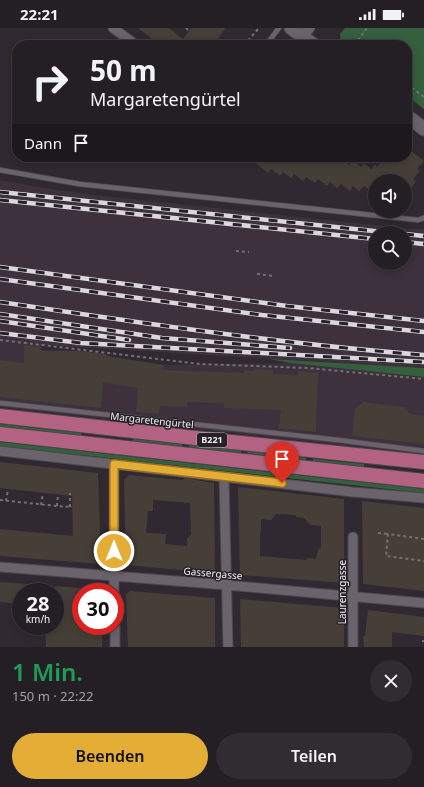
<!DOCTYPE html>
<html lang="de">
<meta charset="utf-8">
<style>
:root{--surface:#241f25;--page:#302c32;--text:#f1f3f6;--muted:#a3a2a7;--line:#413d42;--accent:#e4ad35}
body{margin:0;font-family:"Noto Sans",sans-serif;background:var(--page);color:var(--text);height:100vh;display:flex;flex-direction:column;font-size:15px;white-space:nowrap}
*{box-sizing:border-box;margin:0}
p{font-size:13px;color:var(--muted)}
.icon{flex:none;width:22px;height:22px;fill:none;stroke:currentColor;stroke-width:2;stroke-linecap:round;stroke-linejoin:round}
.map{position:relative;height:619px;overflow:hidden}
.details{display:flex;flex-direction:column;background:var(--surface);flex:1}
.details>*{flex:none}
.top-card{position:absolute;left:12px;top:12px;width:400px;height:122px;border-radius:16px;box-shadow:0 2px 10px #0003,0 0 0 1px var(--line);background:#241f25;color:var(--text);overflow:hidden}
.buttons{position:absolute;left:368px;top:146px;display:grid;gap:8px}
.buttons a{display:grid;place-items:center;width:44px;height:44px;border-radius:50%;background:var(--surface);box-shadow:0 2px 10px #0003,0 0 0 1px var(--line);font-size:20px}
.speed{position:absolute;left:12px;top:555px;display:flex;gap:8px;font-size:20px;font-weight:700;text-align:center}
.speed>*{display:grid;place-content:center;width:52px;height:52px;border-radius:50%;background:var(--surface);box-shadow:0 2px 10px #0003,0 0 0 1px var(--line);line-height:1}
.speed small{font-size:10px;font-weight:400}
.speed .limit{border:6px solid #d22;background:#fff;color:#111}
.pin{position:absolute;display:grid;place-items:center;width:34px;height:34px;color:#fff;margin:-41px -17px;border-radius:50% 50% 50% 0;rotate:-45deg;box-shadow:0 0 4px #0007}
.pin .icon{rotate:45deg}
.me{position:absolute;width:44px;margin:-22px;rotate:0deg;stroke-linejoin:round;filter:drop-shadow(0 0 3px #0008)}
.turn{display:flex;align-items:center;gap:14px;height:84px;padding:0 12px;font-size:18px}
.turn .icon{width:52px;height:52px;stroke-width:2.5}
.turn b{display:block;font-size:28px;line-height:34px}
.then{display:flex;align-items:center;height:38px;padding:0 12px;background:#0003;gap:8px;font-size:15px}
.round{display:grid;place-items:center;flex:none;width:42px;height:42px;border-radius:21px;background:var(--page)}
.summary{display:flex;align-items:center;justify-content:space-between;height:68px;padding:0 12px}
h1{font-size:24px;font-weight:600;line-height:30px;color:#1e9e55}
.button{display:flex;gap:8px;margin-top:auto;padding:8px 12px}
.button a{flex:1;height:46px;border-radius:24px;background:var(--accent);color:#111;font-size:16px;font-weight:600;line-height:46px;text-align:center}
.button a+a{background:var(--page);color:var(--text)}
.status{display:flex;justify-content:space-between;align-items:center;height:28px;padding:0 20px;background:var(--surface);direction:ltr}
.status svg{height:11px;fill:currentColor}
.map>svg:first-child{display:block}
</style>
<div class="status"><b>22:21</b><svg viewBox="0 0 49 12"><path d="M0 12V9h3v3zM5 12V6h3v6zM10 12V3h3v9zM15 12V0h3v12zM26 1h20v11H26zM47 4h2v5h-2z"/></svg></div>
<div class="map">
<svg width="424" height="619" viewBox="0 0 424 619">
<rect width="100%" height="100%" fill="#302931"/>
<path fill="#3c313d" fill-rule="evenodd" d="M0,152L45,160L103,168L374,197L391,198L410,201H424V340L42,317L41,322L80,323L106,326V328L164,337L290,335L424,349V426L0,379ZM375,205H405V235H375Z"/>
<path fill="#355f3d" d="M345,0H424V81L407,68V17H341L340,6Z
M269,331L424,340V349L290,335Z
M0,396L81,405V408L0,399Z
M133,411L182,416V419L132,413Z
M0,414L424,461V465L0,418Z
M189,417L241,423V425L189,419Z
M248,423L306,430V432L247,426Z
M313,431L364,436V439L313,433Z"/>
<path fill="#463f37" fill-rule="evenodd" d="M138,0H169L183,11L191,0H226L213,17H160Z
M407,120L424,133L417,141L420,143L413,151L416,154L405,168V153H375V167L364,158L359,163L353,158L350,163L341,156L337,160L330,154L327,158L318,151L315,155L306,149L303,153L294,146L291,150L283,144L280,148L271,141L268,145L248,129H331L337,135L341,130L349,137L352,132L361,139L364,135L371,141L375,136L377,139L385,129H407Z
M24,317L41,319V323H80L106,326V328L164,337L163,342L244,345V342L254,343V341L273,342V346L298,347V343L318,345L316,404L279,400L281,382L224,380V375L187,374V379L160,378L159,386L136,384L138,360L103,354L101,380L0,369V332L24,335Z
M363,374L404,379L410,386L424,388V416L352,408L355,381Z
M0,434L98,445L101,536L0,528V501L73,508L72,468L0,460Z
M129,447L170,451L183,452L184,450L214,455L215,545L126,537L124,452ZM153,472L190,475L191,506L187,511V518L165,516L166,506L146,505L148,483H153Z
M238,459L344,471V555L240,547ZM276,486L296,487V489L304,490L310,497L321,498V519L318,522L316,531L307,530L306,532L260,528V505L261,504V491L271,492Z
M362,473L424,480V563L363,556Z
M0,554L41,557L40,564H21V576L0,574Z
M55,558L81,560V598H102V619H46L45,598H55Z
M130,563L215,570V619H128L126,566Z
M240,571L344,580V619H241Z
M368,582L424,589V608L392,604V619H364L363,608H365Z"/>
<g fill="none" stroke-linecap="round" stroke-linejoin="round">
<defs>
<path id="lane" d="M269,13L279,0
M0,142L79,156L418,192L424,190
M0,375L338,412L424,423"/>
<path id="street" d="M113,0L136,17
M302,8L310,0
M0,423L353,464L424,470
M224,449L228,619
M353,509V619
M0,539L227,557L424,575
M114,564V436
M115,598V619"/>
<path id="secondary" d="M291,0L314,17
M407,88L424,101"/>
<path id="primary" d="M0,388L222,413L424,434
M0,406L424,453"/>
</defs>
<use href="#lane" stroke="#4d474e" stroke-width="6"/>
<use href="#street" stroke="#4d474e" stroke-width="11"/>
<use href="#secondary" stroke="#4d474e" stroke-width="15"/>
<use href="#primary" stroke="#4d474e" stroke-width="16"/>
<path stroke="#756f76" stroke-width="2" stroke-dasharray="3 3" stroke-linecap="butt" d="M186,0L189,3
M244,17L259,0
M286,17L287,14
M356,17L355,16L367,0
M407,56L424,69
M236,223L249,224
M257,246L274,248
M0,312L200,336L308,340L424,351
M0,472L57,478L72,479
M6,473L8,461
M41,477L43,465
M57,478L58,466
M70,479V465
M378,505L388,506
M424,511L388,506L386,528L424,533
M422,613H424"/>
<use href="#lane" stroke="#6a636b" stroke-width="4.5"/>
<use href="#street" stroke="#6a636b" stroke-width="9"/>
<use href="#secondary" stroke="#6a636b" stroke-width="13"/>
<use href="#primary" stroke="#b46281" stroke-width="14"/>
<defs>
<path id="rail" d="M0,164L393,205
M0,172L375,211
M405,206L424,208
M405,214L424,216
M0,239L287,278L424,293
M0,251L262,287L424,304
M0,274C141,295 282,316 424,327
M0,286L162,310L290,320
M0,293L129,312
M0,305L81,315L424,334"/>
</defs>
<use href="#rail" stroke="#dcd7dd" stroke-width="4.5"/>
<use href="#rail" stroke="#262027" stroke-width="3" stroke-dasharray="9" stroke-linecap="butt"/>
</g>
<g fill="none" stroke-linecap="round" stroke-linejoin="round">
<defs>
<path id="route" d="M114,523V436L282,455"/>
</defs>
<use href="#route" stroke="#947022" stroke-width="10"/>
<use href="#route" stroke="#e4ad35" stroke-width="7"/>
</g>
<g text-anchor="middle" stroke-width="3" stroke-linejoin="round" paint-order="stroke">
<rect fill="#262027" stroke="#b6b2b7" stroke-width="1" x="197" y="405" width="30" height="14" rx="3"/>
<g font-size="9" font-weight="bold" fill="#f4f0f5">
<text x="212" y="415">B221</text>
</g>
<g font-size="10" fill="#f4f0f5" stroke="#262027">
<text transform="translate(152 392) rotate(6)" y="4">Margaretengürtel</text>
<text transform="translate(213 545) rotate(5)" y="4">Gassergasse</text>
<text transform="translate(342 564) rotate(-90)" y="4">Laurenzgasse</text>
</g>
</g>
</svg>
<div class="buttons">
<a><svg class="icon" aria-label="sound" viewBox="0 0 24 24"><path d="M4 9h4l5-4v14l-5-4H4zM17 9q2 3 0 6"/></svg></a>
<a><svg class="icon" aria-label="search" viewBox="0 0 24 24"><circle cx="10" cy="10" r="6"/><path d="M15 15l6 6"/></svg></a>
</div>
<div class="speed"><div>28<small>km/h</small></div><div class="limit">30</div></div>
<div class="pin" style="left:282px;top:455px;background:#d93025"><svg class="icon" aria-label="arrive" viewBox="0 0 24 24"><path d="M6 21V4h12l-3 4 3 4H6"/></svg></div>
<svg class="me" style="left:114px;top:523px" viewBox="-20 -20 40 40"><circle r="17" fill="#e4ad35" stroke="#fff" stroke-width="3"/><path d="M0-11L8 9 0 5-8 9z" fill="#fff"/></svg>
<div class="top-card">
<div class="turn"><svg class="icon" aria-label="right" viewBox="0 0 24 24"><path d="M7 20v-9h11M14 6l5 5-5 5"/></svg><div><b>50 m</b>Margaretengürtel</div></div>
<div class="then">Dann<svg class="icon" aria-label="arrive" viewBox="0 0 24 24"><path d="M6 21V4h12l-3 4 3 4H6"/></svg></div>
</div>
</div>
<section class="details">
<div class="summary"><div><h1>1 Min.</h1><p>150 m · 22:22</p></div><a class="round"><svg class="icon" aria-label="close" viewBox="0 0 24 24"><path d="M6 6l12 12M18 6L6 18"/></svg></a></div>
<div class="button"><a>Beenden</a><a>Teilen</a></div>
</section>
